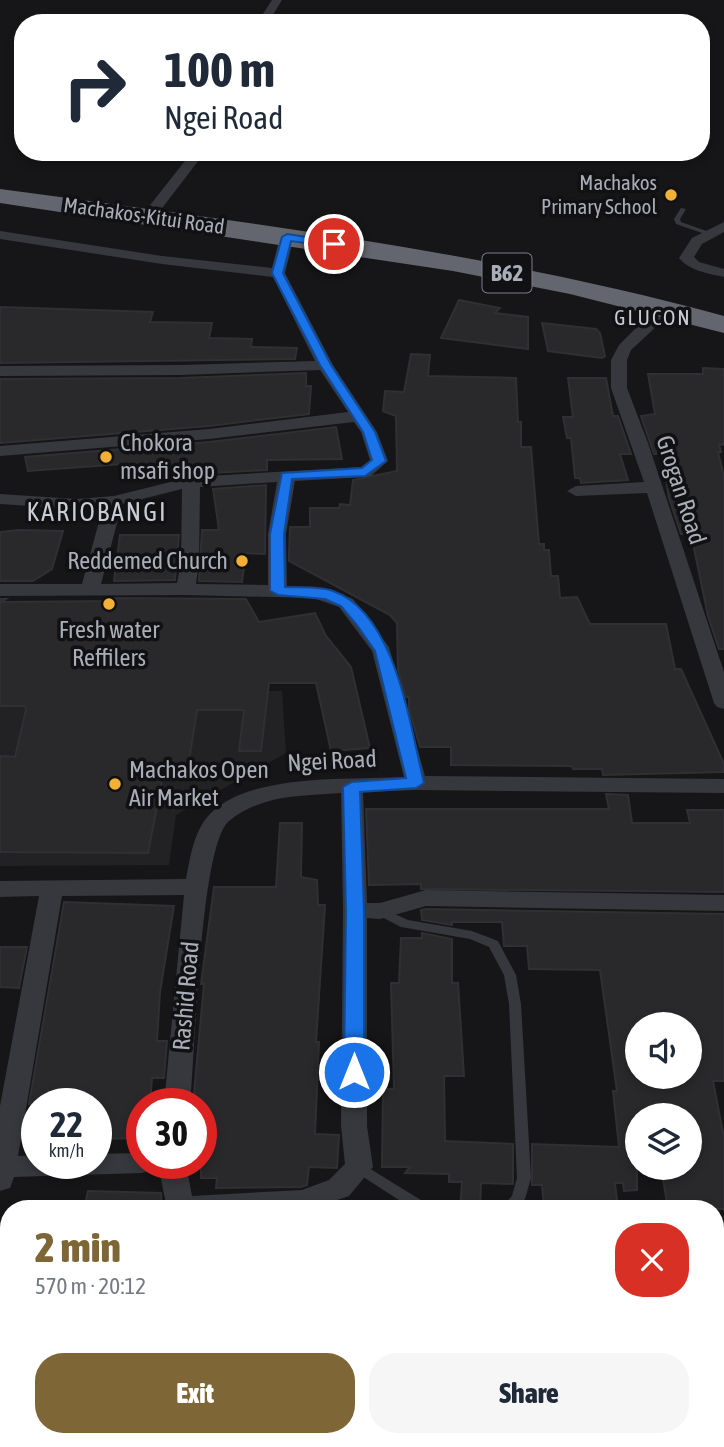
<!DOCTYPE html>
<meta charset="utf-8">
<style>
:root{--surface:#fff;--page:#f6f6f7;--text:#1f2937;--muted:#747a83;--accent:#7e6636}
body{margin:0;font-family:"Asap Condensed",sans-serif;background:var(--page);color:var(--text);height:100vh;display:flex;flex-direction:column;font-size:26px;white-space:nowrap}
*{box-sizing:border-box;margin:0}
p{font-size:23px;color:var(--muted)}
.icon{flex:none;width:38px;height:38px;fill:none;stroke:currentColor;stroke-width:2;stroke-linecap:round;stroke-linejoin:round}
.map{position:relative;flex:1;overflow:hidden}
.details{position:absolute;left:0px;top:1200px;width:724px;height:247px;display:flex;flex-direction:column;background:var(--surface);border-radius:28px 28px 0 0;box-shadow:0 4px 10px #0003}
.details>*{flex:none}
.guide{position:absolute;left:14px;top:14px;width:696px;height:147px;border-radius:28px;box-shadow:0 4px 10px #0003;background:#fff;color:var(--text);overflow:hidden}
.tools{position:absolute;left:625px;top:1012px;display:grid;gap:14px}
.tools a{display:grid;place-items:center;width:77px;height:77px;border-radius:50%;background:var(--surface);box-shadow:0 4px 10px #0003;font-size:35px}
.speed{position:absolute;left:21px;top:1088px;display:flex;gap:14px;font-size:35px;font-weight:700;text-align:center}
.speed>*{display:grid;place-content:center;width:91px;height:91px;border-radius:50%;background:var(--surface);box-shadow:0 4px 10px #0003;line-height:1}
.speed small{font-size:18px;font-weight:400}
.speed .limit{border:10px solid #d22;background:#fff;color:#111}
.pin{position:absolute;display:grid;place-items:center;width:60px;height:60px;color:#fff;margin:-30px;border:4px solid #fff;border-radius:50%;box-shadow:0 2px 7px #0007}
.me{position:absolute;width:77px;margin:-38px;rotate:0deg;stroke-linejoin:round;filter:drop-shadow(0 0 5px #0008)}
.turn{display:flex;align-items:center;gap:24px;height:147px;padding:0 35px;font-size:32px}
.turn .icon{width:91px;height:91px;stroke-width:2.5}
.turn b{display:block;font-size:49px;line-height:60px}
.round{display:grid;place-items:center;flex:none;width:74px;height:74px;border-radius:28px;background:var(--page)}
.summary{display:flex;align-items:center;justify-content:space-between;height:119px;padding:0 35px}
h1{font-size:42px;font-weight:800;line-height:52px;color:var(--accent)}
.button{display:flex;gap:14px;margin-top:auto;padding:14px 35px}
.button a{flex:1;height:80px;border-radius:28px;background:var(--accent);color:#fff;font-size:28px;font-weight:800;line-height:80px;text-align:center}
.button a+a{background:var(--page);color:var(--text)}
.map>svg:first-child{display:block}
</style>
<div class="map">
<svg width="724" height="1447" viewBox="0 0 724 1447">
<rect width="100%" height="100%" fill="#161618"/>
<path fill="#222225" d="M0,690L282,691L286,753L176,815L169,865L0,866Z"/>
<path fill="#29292c" stroke="#303034" stroke-width="2" fill-rule="evenodd" d="M459,300L500,308L495,313L528,317V349L441,338Z
M0,307L153,312L150,322L212,323L209,338L252,339L251,347L297,348L295,359L0,363Z
M542,323L596,329L600,333L605,356L602,358L548,351Z
M411,354L430,355L428,376L516,378L518,422H521V447H531L539,544H544V550H549L551,576H558L560,598L577,597L590,624H666L675,669H681L724,764V772L603,775L602,769H573L572,766L451,765V747H420L409,709V697H406L398,670L397,623L390,615L289,561V554L290,527H310V508H339L340,504L350,505L353,480L397,471L396,416L383,411L385,391L404,392Z
M703,368L724,369V445L719,444L721,452H718L724,476V649H719L708,616L691,534H681L669,498L662,454H654L641,416L655,414L648,374H703Z
M306,373V386H311L309,414L209,426L0,443V379L181,378Z
M568,378H606L613,416H618L631,454H620L628,480L581,483L580,478H575L571,438H567L563,417H573Z
M336,427L342,459L267,460V470L211,473L210,466L148,469L149,473L125,475L123,464L28,471L25,457L209,442Z
M266,485L265,554L246,553L242,582L199,581L202,530H219L213,489Z
M19,530L63,531L52,569L33,581H0V532Z
M120,535H179L175,580L114,581Z
M112,598L246,599L259,622L315,613L326,636L351,667L370,748L331,751L316,683H269L261,751H239L244,710H197L186,780H162L148,853L0,852V756L15,757L26,710L25,706H0V599H6L1,602L112,601Z
M606,794L628,795L632,823H690L687,810H724V892L421,889V884L369,885L366,809H609Z
M280,823H302L301,877L317,880L318,905H325L316,1042H319L315,1134L339,1135L337,1168L309,1167L307,1185L301,1187L216,1188L217,1178H201V1104H193L204,984H201L214,887H276Z
M64,902L174,906L160,992L157,1041H167L164,1078H152L150,1104H142V1138L96,1139V1104H29Z
M426,909L724,914V1081H713L724,1138V1209H668L661,1167H690V1115H637V1190L624,1191L623,1183H615L618,1209H544L542,1185H532V1144L619,1147L613,1091H617L600,970L529,969L527,946H504L502,922H452V925L422,920L421,910ZM637,1024H690V1076H637Z
M422,933L452,939V983H458L464,1076H444L445,1141L513,1144V1184L481,1183L480,1209H460L462,1182H449V1174L405,1173L410,1167H382L383,1089H394L391,983H399L401,938H422Z
M0,947H27L19,988L0,987Z
M88,1191L161,1193L162,1209H84Z"/>
<g fill="none" stroke-linecap="round" stroke-linejoin="round">
<path fill="#37383d" fill-rule="evenodd" d="M681,208L686,209L680,219L681,222L712,233V235H708L676,224L674,219Z
M380,907L408,920L472,931L498,941L516,975L521,1004L531,1178L525,1199L516,1209H500L512,1196L517,1178L509,1004L504,975L489,947L470,939L401,927L376,914L374,911L376,908Z
M359,1162L429,1205L431,1209H413L354,1171L352,1167L354,1163Z"/>
<path fill="#37383d" fill-rule="evenodd" d="M272,0H282L268,23H257Z
M192,152H205L153,220H143V214Z
M724,222V232L702,244L694,257L699,262L724,269V277C707,273 690,271 679,258L692,238Z
M0,231L162,256L272,268L280,237L282,234H292L294,237L285,273L333,365L377,432L388,461L371,476L365,477L295,481L286,534L287,586L328,589L353,599L389,647L425,776L724,779V793L416,790L363,792L367,903H380L426,890L724,895V911L426,906L380,919L367,918V1126L373,1167L349,1196L311,1209H167L158,1164H186L192,1196L302,1190L329,1180L345,1164L341,1126L343,910L341,793C301,796 263,794 229,821C200,844 195,1057 190,1104H164L184,895L62,896L18,1156L37,1155V1164H96V1154L142,1153V1164H155L152,1170L142,1173L14,1177L10,1188L0,1191V1106L39,896L0,897V881L186,879C190,858 194,830 210,814C249,773 350,780 404,777L372,651L339,607L313,598L186,595L0,596V584H82L103,507L77,509L0,504V494L77,499L114,496L191,477L361,467L370,460L361,432L354,422L209,439L0,456V446L209,429L348,412L320,370L181,375L0,376V366L181,365L315,361L273,277L162,264L0,239ZM277,482L268,534V585L196,584L199,562L200,487ZM182,489L181,562L177,583L101,584L122,504Z
M667,305L674,309L672,312L631,350L627,360V388L648,443L724,672V709L717,707L714,703L647,493L576,496L567,491L576,486L644,482L611,388V360L619,345L645,319Z
M716,1327H724V1353L716,1352Z
M138,1438H170L169,1447H137Z"/>
<path fill="#63666e" fill-rule="evenodd" d="M0,189C243,222 487,251 724,316V333L570,294L453,271L0,203Z"/>
</g>
<path fill="#1a73e8" stroke="#114b97" stroke-width="2" d="M287,234L334,241L340,244L334,247L291,241L283,273L331,365L375,432L386,461L365,476L292,479L284,534L285,587C300,588 319,586 333,591C396,613 410,727 424,783L416,788L360,792L364,911V1072L361,1077L354,1079L347,1077L344,1072L346,911L343,787L352,782L406,778L375,651L357,625L341,606L325,599L278,595L270,591V534L282,473L362,468L372,460L363,432L320,365L272,273L282,237Z"/>
<g fill="#f2b134" stroke="#111113" stroke-width="2.5">
<circle cx="671" cy="195" r="7"/>
<circle cx="106" cy="457" r="7"/>
<circle cx="242" cy="561" r="7"/>
<circle cx="109" cy="604" r="7"/>
<circle cx="115" cy="784" r="7"/>
</g>
<g text-anchor="middle" stroke-width="7" stroke-linejoin="round" paint-order="stroke">
<g font-size="21" fill="#a8adb8" stroke="#111113" text-anchor="end">
<text x="657" y="190">Machakos<tspan x="657" dy="24">Primary School</tspan></text>
</g>
<g font-size="21" fill="#a8adb8" stroke="#111113">
<text transform="translate(144 216) rotate(8)" y="7">Machakos-Kitui Road</text>
</g>
<g font-size="21" letter-spacing="2" fill="#c9ccd4" stroke="#111113">
<text x="653" y="325">GLUCON</text>
</g>
<rect fill="#111113" stroke="#7b7e86" stroke-width="2" x="482.5" y="253.5" width="49" height="39" rx="5"/>
<g font-size="23" font-weight="bold" fill="#a8adb8">
<text x="507" y="281">B62</text>
</g>
<g font-size="24" fill="#a8adb8" stroke="#111113" text-anchor="start">
<text x="120" y="451">Chokora<tspan x="120" dy="28">msafi shop</tspan></text>
<text x="228" y="569" text-anchor="end">Reddemed Church</text>
<text x="109" y="638" text-anchor="middle">Fresh water<tspan x="109" dy="28">Reffilers</tspan></text>
<text x="129" y="778">Machakos Open<tspan x="129" dy="28">Air Market</tspan></text>
</g>
<g font-size="24" fill="#a8adb8" stroke="#111113">
<text transform="translate(681 490) rotate(72)" y="8">Grogan Road</text>
<text transform="translate(332 761) rotate(-3)" y="8">Ngei Road</text>
<text transform="translate(186 996) rotate(-85)" y="8">Rashid Road</text>
</g>
<g font-size="26" letter-spacing="2" fill="#c9ccd4" stroke="#111113">
<text x="97" y="521">KARIOBANGI</text>
</g>
</g>
</svg>
<div class="tools">
<a><svg class="icon" aria-label="sound" viewBox="0 0 24 24"><path d="M4 9h4l5-4v14l-5-4H4zM17 9q2 3 0 6"/></svg></a>
<a><svg class="icon" aria-label="layers" viewBox="0 0 24 24"><path d="M12 4l9 5-9 5-9-5zM3 14l9 5 9-5"/></svg></a>
</div>
<div class="speed"><div>22<small>km/h</small></div><div class="limit">30</div></div>
<div class="pin" style="left:334px;top:244px;background:#d93025"><svg class="icon" aria-label="arrive" viewBox="0 0 24 24"><path d="M6 21V4h12l-3 4 3 4H6"/></svg></div>
<svg class="me" style="left:354px;top:1072px" viewBox="-20 -20 40 40"><circle r="17" fill="#1a73e8" stroke="#fff" stroke-width="3"/><path d="M0-11L8 9 0 5-8 9z" fill="#fff"/></svg>
<div class="guide">
<div class="turn"><svg class="icon" aria-label="right" viewBox="0 0 24 24"><path d="M7 20v-9h11M14 6l5 5-5 5"/></svg><div><b>100 m</b>Ngei Road</div></div>
</div>
<section class="details">
<div class="summary"><div><h1>2 min</h1><p>570 m · 20:12</p></div><a class="round" style="background:#d93025;color:#fff"><svg class="icon" aria-label="close" viewBox="0 0 24 24"><path d="M6 6l12 12M18 6L6 18"/></svg></a></div>
<div class="button"><a>Exit</a><a>Share</a></div>
</section>
</div>
